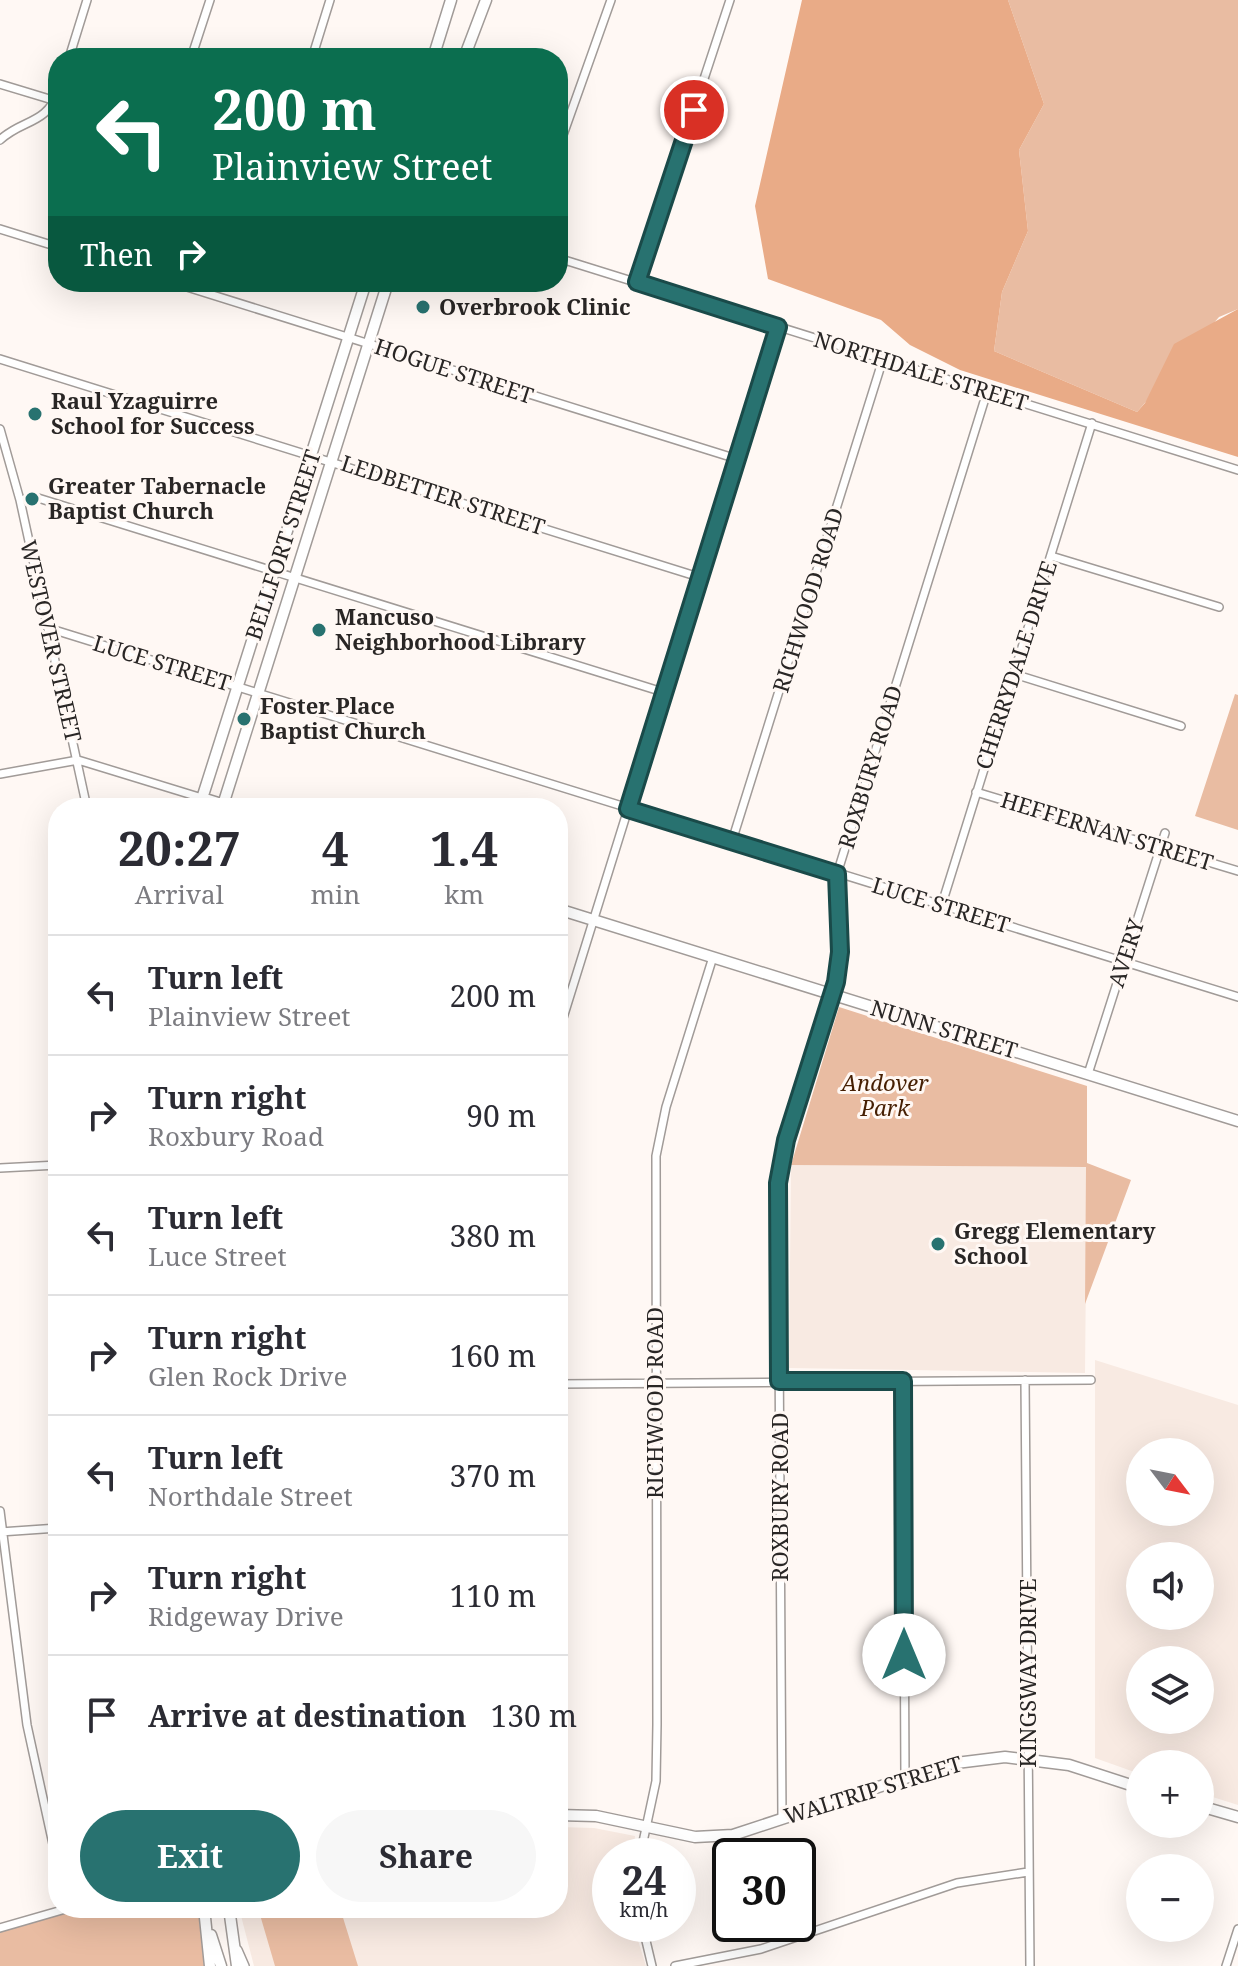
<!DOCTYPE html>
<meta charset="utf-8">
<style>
:root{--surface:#fff;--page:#f7f7f7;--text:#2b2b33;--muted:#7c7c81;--line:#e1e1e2;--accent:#287270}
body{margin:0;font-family:"Noto Serif",serif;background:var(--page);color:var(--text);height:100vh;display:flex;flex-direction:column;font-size:30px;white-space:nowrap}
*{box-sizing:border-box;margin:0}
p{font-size:26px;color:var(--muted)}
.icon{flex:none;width:44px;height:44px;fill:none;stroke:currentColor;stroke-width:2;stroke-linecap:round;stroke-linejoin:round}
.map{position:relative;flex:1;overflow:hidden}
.panel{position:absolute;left:48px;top:798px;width:520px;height:1120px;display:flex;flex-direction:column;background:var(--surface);border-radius:32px;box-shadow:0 8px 32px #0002}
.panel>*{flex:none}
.banner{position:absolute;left:48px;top:48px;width:520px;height:244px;border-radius:32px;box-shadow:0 8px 32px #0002;background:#0b6e4f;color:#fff;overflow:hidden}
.needle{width:52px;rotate:122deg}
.fabs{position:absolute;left:1126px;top:1438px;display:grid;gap:16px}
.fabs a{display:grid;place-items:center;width:88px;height:88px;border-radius:50%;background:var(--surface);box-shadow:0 8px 32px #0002;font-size:40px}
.speed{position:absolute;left:592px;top:1838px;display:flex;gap:16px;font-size:40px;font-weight:700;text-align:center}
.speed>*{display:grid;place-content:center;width:104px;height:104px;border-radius:50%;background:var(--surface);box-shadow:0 8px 32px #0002;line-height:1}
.speed small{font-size:20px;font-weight:400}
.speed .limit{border:4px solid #111;border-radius:12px;background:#fff;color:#111}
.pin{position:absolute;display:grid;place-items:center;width:68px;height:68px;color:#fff;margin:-34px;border:4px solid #fff;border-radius:50%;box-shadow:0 2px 8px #0007}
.me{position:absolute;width:88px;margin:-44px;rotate:0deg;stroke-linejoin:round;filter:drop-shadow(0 0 6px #0008)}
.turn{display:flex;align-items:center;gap:28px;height:168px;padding:0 32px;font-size:36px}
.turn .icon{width:104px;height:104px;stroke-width:2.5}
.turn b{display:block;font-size:56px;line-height:68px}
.then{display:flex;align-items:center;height:76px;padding:0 32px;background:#0003;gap:16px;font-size:30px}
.eta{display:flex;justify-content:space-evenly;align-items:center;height:136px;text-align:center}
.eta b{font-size:48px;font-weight:700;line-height:56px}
.button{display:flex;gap:16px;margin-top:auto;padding:16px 32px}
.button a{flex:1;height:92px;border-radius:48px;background:var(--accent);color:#fff;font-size:32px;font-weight:700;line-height:92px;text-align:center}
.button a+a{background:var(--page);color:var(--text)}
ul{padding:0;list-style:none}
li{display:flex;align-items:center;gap:24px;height:120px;padding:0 32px;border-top:2px solid var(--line)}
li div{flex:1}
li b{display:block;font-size:30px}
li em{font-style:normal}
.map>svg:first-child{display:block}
</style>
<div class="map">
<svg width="1238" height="1966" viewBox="0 0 1238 1966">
<rect width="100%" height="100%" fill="#fff8f4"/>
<path fill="#f8eae2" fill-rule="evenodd" d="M791,1165L1087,1167L1085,1373L789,1368Z
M1095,1360L1238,1405V1805L1200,1793V1764H1140V1774L1095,1758ZM1140,1452H1200V1512H1140ZM1140,1556H1200V1616H1140ZM1140,1660H1200V1720H1140Z
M558,1827L594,1828L635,1836L633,1856H610V1924H633L646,1966H254L239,1908H558Z"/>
<path fill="#e9bca2" d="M1008,0H1238V309L1219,317L1137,412L994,351L1002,292L1028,231L1019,150L1044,104Z
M1235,694L1238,695V830L1195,816Z
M839,1007L1087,1086V1163L1131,1180L1085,1304L1086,1167L791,1165Z
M74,1908H198L204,1966H0V1930Z
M258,1908H340L358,1966H275Z"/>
<path fill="#e9ab87" d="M802,0H1008L1044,104L1019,150L1028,231L1002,292L994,351L1137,412L1145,403L1174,344L1238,309V457L960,370L910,345L881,320L768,279L755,206Z"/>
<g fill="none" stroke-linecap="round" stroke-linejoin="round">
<defs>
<path id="street" d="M69,58L87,0
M191,58L210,0
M312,58L330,0
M0,84L56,101
M0,140C22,119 47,125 58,91
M558,149L611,0
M0,229L58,247
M558,258L1238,470
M171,282L737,459
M637,282L730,0
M0,359L702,578
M0,429L20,500L87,808
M20,500L38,498L666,693
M1051,556L1219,607
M48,628L1238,997
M1014,674L1181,726
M0,774L78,760L202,798
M976,792L1238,871
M732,841L883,359
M941,907L1092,423
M558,1034L778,327
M1088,1074L1165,833
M0,1168L58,1165
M1025,1380L1030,1966
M903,1381L905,1776
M558,1384L1091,1380
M0,1511L27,1725L58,1867
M0,1532L58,1528
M782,1818L778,1183L786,1140L836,982L840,952L837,874L987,392
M640,1856L656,1781L657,1724L656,1156L666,1107L713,957
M642,1924L652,1966
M0,1928L69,1908
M238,1950L245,1966
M675,1966L761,1949L957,1883L1028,1872
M1226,1966L1238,1929"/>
<path id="secondary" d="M433,58L451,0
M464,58L486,0
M202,798L234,808
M199,808L366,282
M222,808L388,282
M558,909L1238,1121
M1200,1806L1238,1817
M558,1815L596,1816L695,1837L733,1835L948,1764L1005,1757L1069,1765L1140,1788
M204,1908L210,1966
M229,1908L237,1966
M211,1935L221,1966"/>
</defs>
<use href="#street" stroke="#a19b98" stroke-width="10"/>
<use href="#secondary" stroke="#a19b98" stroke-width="13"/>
<use href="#street" stroke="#fff" stroke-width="7"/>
<use href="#secondary" stroke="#fff" stroke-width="10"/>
</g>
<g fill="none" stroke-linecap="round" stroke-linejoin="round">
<defs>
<path id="route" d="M694,110L637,282L778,327L628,809L837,874L840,952L836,982L786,1140L778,1183L779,1381H903L904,1655"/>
</defs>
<use href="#route" stroke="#1a4a49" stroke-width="20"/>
<use href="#route" stroke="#287270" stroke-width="14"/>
</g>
<g fill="#287270" stroke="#fff8f4" stroke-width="3">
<circle cx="423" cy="307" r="8"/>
<circle cx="35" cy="414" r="8"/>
<circle cx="32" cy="499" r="8"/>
<circle cx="319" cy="630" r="8"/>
<circle cx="244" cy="719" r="8"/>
<circle cx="938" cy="1244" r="8"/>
</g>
<g text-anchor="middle" stroke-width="6" stroke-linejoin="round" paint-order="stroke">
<g font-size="22" font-weight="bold" fill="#292625" stroke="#fff8f4" text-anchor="start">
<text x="439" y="315">Overbrook Clinic</text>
<text x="51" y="409">Raul Yzaguirre<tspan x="51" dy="25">School for Success</tspan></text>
<text x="48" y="494">Greater Tabernacle<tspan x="48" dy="25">Baptist Church</tspan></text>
<text x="335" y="625">Mancuso<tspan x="335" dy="25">Neighborhood Library</tspan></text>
<text x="260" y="714">Foster Place<tspan x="260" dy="25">Baptist Church</tspan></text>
<text x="954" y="1239">Gregg Elementary<tspan x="954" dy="25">School</tspan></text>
</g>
<g font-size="22" fill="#292625" stroke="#fff8f4">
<text transform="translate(454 371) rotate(18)" y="8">HOGUE STREET</text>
<text transform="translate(921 371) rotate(17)" y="8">NORTHDALE STREET</text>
<text transform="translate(443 495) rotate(18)" y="8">LEDBETTER STREET</text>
<text transform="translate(283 545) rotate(-72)" y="8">BELLFORT STREET</text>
<text transform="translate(808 600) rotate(-73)" y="8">RICHWOOD ROAD</text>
<text transform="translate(51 641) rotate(77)" y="8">WESTOVER STREET</text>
<text transform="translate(162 663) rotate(17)" y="8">LUCE STREET</text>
<text transform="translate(1016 665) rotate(-72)" y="8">CHERRYDALE DRIVE</text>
<text transform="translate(870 767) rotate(-73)" y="8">ROXBURY ROAD</text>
<text transform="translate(1107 831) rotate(17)" y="8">HEFFERNAN STREET</text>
<text transform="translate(941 905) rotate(17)" y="8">LUCE STREET</text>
<text transform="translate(1126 953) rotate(-72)" y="8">AVERY</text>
<text transform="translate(944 1029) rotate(17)" y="8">NUNN STREET</text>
<text transform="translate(655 1403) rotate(-90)" y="8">RICHWOOD ROAD</text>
<text transform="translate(780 1497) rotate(-90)" y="8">ROXBURY ROAD</text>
<text transform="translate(1028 1673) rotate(-90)" y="8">KINGSWAY DRIVE</text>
<text transform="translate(873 1790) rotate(-17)" y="8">WALTRIP STREET</text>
</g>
<g font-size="22" font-style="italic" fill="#461f03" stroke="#fff8f4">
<text x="885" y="1091">Andover<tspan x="885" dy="25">Park</tspan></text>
</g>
</g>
</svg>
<div class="fabs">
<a><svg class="needle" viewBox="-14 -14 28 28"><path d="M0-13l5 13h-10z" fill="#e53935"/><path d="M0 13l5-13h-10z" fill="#7c7c81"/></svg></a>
<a><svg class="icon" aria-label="sound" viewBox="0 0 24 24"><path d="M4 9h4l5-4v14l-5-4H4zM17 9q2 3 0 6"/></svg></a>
<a><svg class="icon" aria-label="layers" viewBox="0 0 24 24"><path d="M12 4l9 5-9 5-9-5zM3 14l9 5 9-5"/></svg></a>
<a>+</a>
<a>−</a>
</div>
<div class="speed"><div>24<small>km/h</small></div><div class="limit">30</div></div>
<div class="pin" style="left:694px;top:110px;background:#d93025"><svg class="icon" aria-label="arrive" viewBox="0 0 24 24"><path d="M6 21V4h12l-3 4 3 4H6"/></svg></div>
<svg class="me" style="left:904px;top:1655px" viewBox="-20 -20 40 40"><circle r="19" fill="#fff"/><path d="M0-13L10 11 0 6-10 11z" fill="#287270"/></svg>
<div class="banner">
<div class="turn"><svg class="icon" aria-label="left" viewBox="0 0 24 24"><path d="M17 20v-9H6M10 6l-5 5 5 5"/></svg><div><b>200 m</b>Plainview Street</div></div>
<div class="then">Then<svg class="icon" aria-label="right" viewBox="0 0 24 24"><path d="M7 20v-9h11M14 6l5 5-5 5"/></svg></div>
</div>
<section class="panel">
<div class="eta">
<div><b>20:27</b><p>Arrival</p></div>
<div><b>4</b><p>min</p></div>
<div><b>1.4</b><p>km</p></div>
</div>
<ul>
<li><svg class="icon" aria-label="left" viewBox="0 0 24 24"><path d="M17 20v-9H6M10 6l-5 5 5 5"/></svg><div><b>Turn left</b><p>Plainview Street</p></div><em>200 m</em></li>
<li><svg class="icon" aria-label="right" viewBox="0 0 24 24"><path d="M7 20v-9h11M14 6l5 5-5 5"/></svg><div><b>Turn right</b><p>Roxbury Road</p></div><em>90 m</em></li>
<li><svg class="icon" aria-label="left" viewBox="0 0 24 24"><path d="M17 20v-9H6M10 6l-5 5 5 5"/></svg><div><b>Turn left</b><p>Luce Street</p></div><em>380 m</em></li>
<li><svg class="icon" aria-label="right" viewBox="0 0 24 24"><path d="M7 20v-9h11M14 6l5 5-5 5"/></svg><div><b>Turn right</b><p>Glen Rock Drive</p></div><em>160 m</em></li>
<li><svg class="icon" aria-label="left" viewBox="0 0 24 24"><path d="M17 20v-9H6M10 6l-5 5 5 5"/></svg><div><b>Turn left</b><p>Northdale Street</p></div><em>370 m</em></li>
<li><svg class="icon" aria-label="right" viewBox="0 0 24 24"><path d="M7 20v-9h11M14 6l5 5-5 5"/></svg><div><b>Turn right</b><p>Ridgeway Drive</p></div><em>110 m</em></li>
<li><svg class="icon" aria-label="arrive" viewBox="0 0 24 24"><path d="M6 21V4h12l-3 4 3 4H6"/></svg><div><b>Arrive at destination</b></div><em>130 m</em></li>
</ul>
<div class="button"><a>Exit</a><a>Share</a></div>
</section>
</div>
